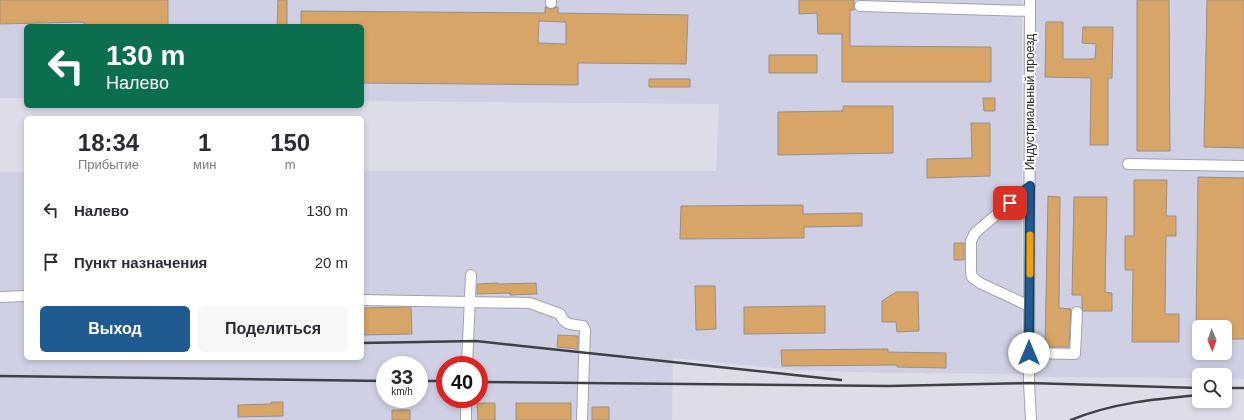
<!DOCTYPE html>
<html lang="ru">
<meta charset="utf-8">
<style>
:root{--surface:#fff;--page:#f7f7f7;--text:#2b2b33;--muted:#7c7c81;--accent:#1f5b91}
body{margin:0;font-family:Helvetica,sans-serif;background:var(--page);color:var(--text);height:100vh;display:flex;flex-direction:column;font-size:15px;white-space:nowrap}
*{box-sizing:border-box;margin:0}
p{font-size:13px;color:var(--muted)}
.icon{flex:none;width:22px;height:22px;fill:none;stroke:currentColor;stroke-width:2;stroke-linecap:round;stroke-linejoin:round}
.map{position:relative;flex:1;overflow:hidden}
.sheet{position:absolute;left:24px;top:116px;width:340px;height:244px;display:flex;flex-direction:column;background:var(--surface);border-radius:6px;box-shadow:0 2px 6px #0003}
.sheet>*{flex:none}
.top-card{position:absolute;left:24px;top:24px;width:340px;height:84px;border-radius:6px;box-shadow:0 2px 6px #0003;background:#0b6e4f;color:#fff;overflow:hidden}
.needle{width:26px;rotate:178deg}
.buttons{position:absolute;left:1192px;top:320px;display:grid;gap:8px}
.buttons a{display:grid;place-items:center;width:40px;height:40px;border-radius:6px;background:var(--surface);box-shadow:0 2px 6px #0003;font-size:20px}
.speed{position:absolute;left:376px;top:356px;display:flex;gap:8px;font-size:20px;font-weight:700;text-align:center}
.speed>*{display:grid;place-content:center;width:52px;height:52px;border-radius:50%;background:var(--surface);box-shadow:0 2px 6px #0003;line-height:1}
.speed small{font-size:10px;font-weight:400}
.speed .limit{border:6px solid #d22;background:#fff;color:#111}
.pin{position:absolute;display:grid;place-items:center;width:34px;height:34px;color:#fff;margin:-17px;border-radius:8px;box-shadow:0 2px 6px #0006}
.me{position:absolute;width:44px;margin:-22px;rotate:0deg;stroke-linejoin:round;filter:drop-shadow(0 0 3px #0008)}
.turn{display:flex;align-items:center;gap:14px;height:84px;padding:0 16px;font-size:18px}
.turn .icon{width:52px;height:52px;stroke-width:2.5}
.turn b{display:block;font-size:28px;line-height:34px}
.eta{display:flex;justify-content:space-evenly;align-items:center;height:68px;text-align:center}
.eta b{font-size:24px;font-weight:700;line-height:28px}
.cta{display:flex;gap:8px;margin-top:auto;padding:8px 16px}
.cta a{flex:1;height:46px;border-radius:6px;background:var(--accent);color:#fff;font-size:16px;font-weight:700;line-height:46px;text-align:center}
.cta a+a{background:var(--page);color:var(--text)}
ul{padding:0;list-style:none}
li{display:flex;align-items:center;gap:12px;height:52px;padding:0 16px}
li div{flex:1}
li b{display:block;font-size:15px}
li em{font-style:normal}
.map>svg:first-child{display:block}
</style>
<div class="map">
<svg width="1244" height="420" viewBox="0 0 1244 420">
<rect width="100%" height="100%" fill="#dcdde9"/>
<path fill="#cfd0e3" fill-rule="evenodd" d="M0,0H1022V374L885,373L794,370L673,358L672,420H0V172H26V358H362V171H716L719,104L362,101V26H26V98H0ZM385,365H419V399H385ZM445,365H479V399H445Z
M1035,0H1244V379H1225V375H1199V378L1034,377ZM1199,327H1225V353H1199Z"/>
<path fill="#d6a567" stroke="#978f87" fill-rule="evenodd" d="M0,0H168V25H84V22L0,24Z
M278,0H287V26H277Z
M799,0H854V10H850V46L991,47V82H842V34H818L817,13L799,14Z
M1137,0H1169L1170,151H1137Z
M1207,0H1244V148L1204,147Z
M545,7L551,9L558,7V13L688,15L686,64L578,63V85L362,83V26H301V11L545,13ZM539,21L566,22V44L538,43Z
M1046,22H1063V59H1095L1096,44L1082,43L1083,27H1113L1112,78H1108V145H1090L1091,78L1045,77Z
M769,55H817V73H769Z
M649,79H690V87H649Z
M983,98H995V111H984Z
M843,106H893V153L778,155V112L843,111Z
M971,123H990V176L927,178V159L972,158Z
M1198,177L1244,178V339H1225V327H1196Z
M1134,180H1167L1166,216H1176V236H1166L1165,314H1179V342H1132L1133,270H1125V236H1134Z
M1048,196L1060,197L1059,308L1071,309L1069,347H1045Z
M1074,197H1107L1105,292L1112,293V311H1083L1082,308V295H1072Z
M803,205V214L862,213V226L804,227V238L680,239L681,206Z
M954,243H964V260H954Z
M498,283V284L536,283L537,294L510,295V293L477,294V284Z
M695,286H715L716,329L696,330Z
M896,292H918L919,331L897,332L896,322H882V301Z
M825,306V333L744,334V307Z
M411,307L412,334L362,335V308Z
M558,335L578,336V349L557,347Z
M888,349V352L946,353V368L897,367V365L782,366L781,350Z
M271,402H283V416L238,417V405L271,404Z
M477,403H495V420H478Z
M516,403H571V420H516Z
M592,407H609V420H592Z
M392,410H410V420H392Z"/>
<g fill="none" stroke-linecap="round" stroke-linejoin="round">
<defs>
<path id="minor" d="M1030,0L1029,383L1031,420
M551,3V0
M860,6L1030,11
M1128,164L1244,166
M0,297L26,296
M362,300L530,303L560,314C565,326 572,324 583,326L585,330L582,420
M1029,306L980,283L972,277L971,272V241L975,233L1030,186
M1029,353L1075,354L1077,312
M467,365L471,275
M466,399V420"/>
</defs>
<use href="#minor" stroke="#a1a2ac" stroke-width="12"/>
<use href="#minor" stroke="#fff" stroke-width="10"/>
<path stroke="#3f4045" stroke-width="2.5" d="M362,343L476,341L841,380
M0,376L385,381
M419,381H445
M479,382L889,386L1029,383L1199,388
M1225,388H1244
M1071,420C1112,403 1155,399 1199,395"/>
</g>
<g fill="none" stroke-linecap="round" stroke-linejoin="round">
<defs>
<path id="route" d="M1010,203L1030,186L1029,353"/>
</defs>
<use href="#route" stroke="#143b5e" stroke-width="10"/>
<use href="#route" stroke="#1f5b91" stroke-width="7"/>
<path stroke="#f59e0b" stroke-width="7" d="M1030,235V274"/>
</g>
<g text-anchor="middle" stroke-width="4" stroke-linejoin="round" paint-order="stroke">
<g font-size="12" fill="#27272c" stroke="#fff">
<text transform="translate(1030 102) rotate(-90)" y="4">Индустриальный проезд</text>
</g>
</g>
</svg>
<div class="buttons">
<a><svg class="needle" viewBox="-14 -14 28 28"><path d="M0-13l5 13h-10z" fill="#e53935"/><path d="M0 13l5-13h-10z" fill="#7c7c81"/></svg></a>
<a><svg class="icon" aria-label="search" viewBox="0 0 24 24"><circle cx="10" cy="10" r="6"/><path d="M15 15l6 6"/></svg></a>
</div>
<div class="speed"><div>33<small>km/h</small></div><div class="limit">40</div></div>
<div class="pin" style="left:1010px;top:203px;background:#d93025"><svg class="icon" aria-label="arrive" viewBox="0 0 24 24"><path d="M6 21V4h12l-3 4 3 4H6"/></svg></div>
<svg class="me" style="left:1029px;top:353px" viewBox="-20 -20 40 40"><circle r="19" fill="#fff"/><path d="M0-13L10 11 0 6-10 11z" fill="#1f5b91"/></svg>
<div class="top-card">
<div class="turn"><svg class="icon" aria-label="left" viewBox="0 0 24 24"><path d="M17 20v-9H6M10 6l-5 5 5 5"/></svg><div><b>130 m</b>Налево</div></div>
</div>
<section class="sheet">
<div class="eta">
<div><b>18:34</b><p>Прибытие</p></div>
<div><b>1</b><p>мин</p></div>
<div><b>150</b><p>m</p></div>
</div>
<ul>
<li><svg class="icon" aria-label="left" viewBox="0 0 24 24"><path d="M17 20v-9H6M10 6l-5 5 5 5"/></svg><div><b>Налево</b></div><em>130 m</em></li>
<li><svg class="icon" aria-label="arrive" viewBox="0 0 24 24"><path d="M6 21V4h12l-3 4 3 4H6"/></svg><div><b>Пункт назначения</b></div><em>20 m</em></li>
</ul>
<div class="cta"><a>Выход</a><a>Поделиться</a></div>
</section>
</div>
